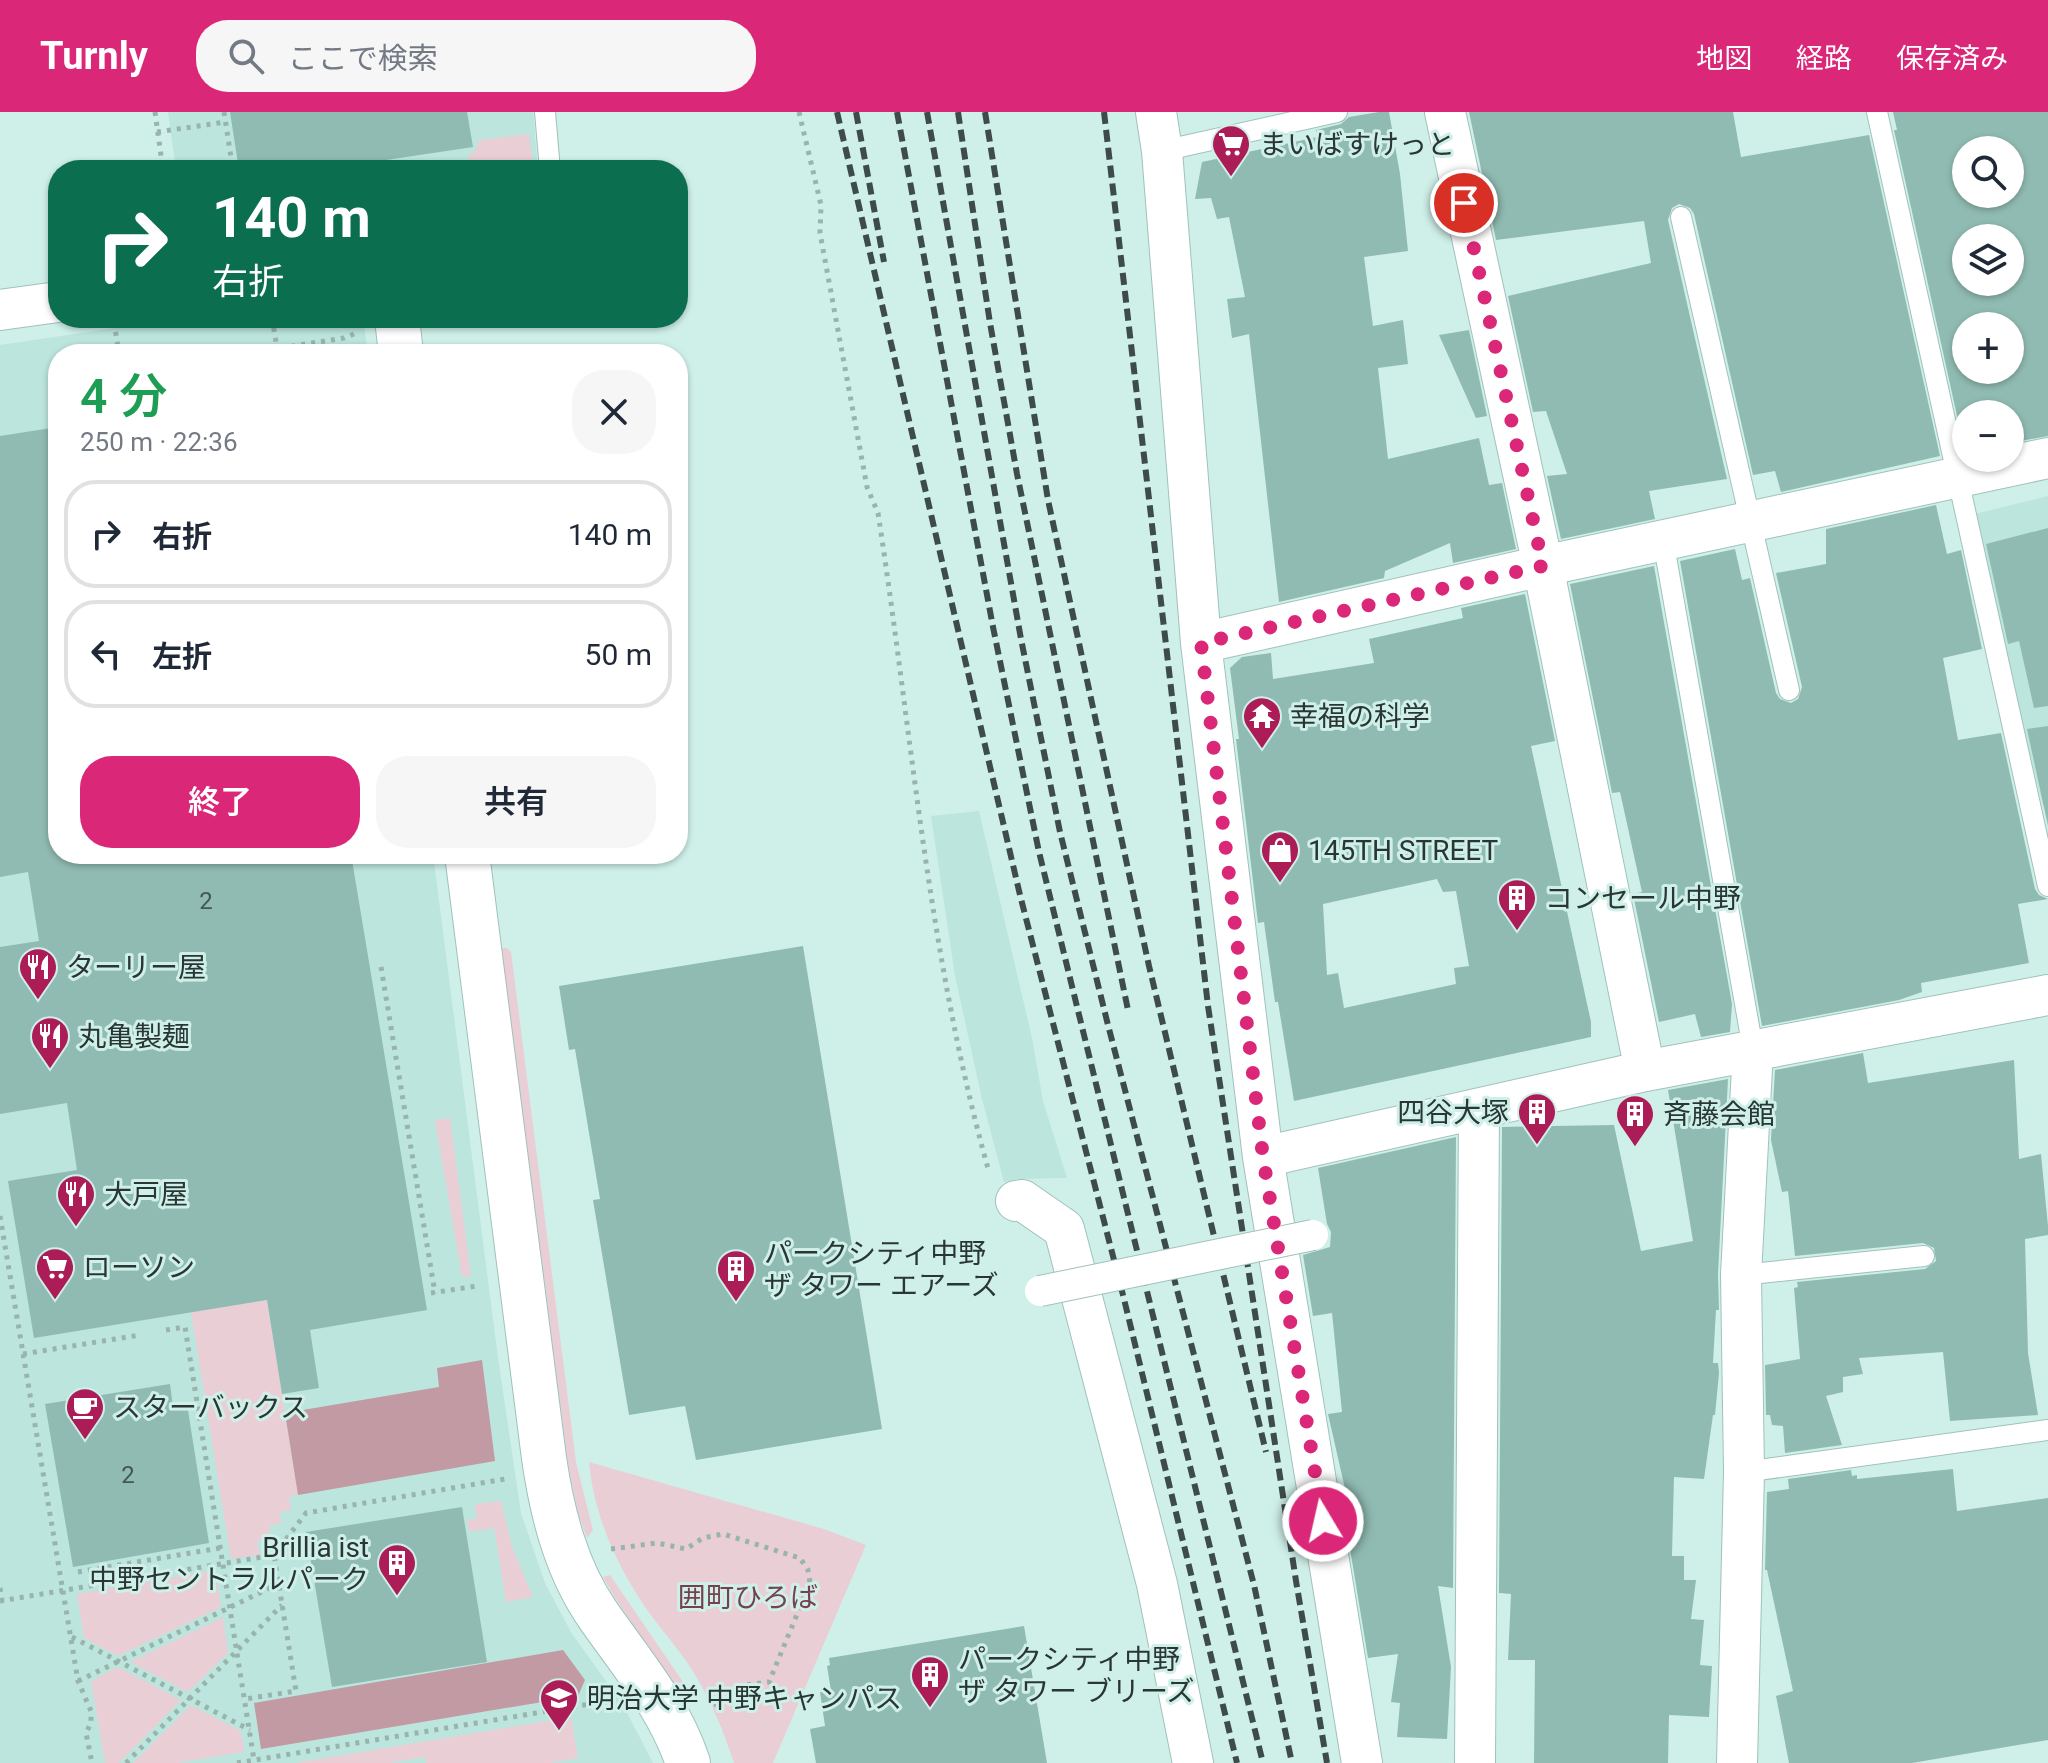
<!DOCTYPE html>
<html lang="ja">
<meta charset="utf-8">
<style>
:root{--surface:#fff;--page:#f6f6f7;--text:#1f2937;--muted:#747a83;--line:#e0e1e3;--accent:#db2777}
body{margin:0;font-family:Roboto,"Noto Sans JP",sans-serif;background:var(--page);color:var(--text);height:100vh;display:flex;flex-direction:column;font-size:30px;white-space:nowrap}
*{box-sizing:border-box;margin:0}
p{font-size:26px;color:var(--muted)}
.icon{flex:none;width:44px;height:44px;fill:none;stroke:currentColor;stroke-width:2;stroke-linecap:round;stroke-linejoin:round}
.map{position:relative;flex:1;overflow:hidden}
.side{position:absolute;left:48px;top:232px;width:640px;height:520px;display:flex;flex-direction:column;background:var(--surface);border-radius:32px;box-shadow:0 2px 6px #0004}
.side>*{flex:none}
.hud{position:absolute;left:48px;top:48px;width:640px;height:168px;border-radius:32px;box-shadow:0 2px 6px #0004;background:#0b6e4f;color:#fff;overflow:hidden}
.tools{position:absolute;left:1952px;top:24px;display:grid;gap:16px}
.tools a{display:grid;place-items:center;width:72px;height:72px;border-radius:50%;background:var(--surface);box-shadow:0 2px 6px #0004;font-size:40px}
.pin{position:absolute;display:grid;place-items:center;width:68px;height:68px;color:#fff;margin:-34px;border:4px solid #fff;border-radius:50%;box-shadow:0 2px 8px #0007}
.me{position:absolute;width:88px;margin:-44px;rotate:351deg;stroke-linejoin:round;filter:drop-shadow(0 0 6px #0008)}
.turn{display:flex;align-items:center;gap:28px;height:168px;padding:0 32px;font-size:36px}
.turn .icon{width:104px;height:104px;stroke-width:2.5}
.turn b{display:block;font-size:56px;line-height:68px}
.round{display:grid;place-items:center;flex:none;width:84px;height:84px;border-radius:32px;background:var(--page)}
.headline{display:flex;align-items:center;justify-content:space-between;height:136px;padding:0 32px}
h1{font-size:48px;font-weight:600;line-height:60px;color:#1e9e55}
.cta{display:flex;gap:16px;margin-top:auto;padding:16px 32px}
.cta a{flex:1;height:92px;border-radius:32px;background:var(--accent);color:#fff;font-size:32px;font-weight:600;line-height:92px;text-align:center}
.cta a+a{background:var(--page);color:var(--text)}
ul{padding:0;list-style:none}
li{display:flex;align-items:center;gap:24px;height:108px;margin:0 16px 12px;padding:0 16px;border:4px solid var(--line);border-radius:32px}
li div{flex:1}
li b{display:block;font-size:30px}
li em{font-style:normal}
header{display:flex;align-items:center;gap:48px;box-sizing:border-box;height:112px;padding:0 40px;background:var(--accent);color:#fff}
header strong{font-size:38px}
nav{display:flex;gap:44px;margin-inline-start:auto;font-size:28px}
.search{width:560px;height:72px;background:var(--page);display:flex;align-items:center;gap:20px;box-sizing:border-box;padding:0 28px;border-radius:32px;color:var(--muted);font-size:30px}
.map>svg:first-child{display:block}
</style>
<header>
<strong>Turnly</strong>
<div class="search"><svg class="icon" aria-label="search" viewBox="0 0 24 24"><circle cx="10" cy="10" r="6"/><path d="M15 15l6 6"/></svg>ここで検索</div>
<nav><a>地図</a><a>経路</a><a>保存済み</a></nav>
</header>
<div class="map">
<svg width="2048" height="1651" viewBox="0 0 2048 1651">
<rect width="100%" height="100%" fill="#cff0e9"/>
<path fill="#bbe5dd" d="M168,0H533L538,58H176Z
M183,206H363L368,242H58V742H433L498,1246L521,1401L545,1471L572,1522L622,1591L653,1651H0V233Z
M2048,384V693L2043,694L1971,403Z
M979,699L1032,926L1043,989L1067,1066L1017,1067L1004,1070L982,987L955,864L931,704Z"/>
<path fill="#e9cfd5" d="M529,22L534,58H470L468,42L474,41L479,28Z
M501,836H507L511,840L576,1350L593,1418L587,1426L578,1401L568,1352Z
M450,1006L471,1164L462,1165L435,1008Z
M267,1188L298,1383L289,1385L291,1398L280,1400L281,1411L269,1414L271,1427L257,1429L260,1443L231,1447L191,1200Z
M589,1350L824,1417L866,1433L773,1651H734C724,1620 711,1589 694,1561C681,1540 665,1522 650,1502C618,1457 594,1405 589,1350Z
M501,1389L513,1438L533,1485L506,1490L494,1416L470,1420L467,1408L477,1406L475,1392Z
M215,1458L221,1495L118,1544L84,1526L77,1482Z
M610,1463L692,1583L693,1588L688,1595C663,1549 628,1511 603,1465Z
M223,1505L228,1541L188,1580L130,1550Z
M118,1555L181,1588L119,1651H105L91,1569Z
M191,1593L241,1619L244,1640L177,1651H133Z
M571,1605L578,1646L549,1651H426L425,1645L388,1651H295Z"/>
<path fill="#c19aa3" d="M482,1248L495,1349L298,1383L285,1301L439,1275L437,1256Z
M563,1538L585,1568L578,1584L261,1637L254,1591Z"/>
<path fill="#90bbb2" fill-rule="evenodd" d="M230,0H467L473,35L319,58H239Z
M1379,0H1389L1400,62L1408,139L1364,145L1373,214L1403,208L1408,252L1378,256L1388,347L1479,326L1489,373L1502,371L1516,437L1453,451L1450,431L1385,459L1384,466L1279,490L1249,222L1232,226L1227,187L1245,185L1229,105L1217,107L1211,86L1195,87L1202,50L1317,25L1316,18L1341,12L1349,5Z
M1469,0H1733L1741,45L1869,23L1940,344L1781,380L1775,359L1753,363L1694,102L1690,96L1679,92L1672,96L1668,108L1727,367L1649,379L1655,407L1561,427L1547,364L1567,362L1546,299L1533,300L1508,184L1651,151L1644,109L1496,128Z
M1893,0H2048V324L2010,331V302H1966L1965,340L1894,18H1897ZM1966,38H2010V82H1966ZM1966,126H2010V170H1966ZM1966,214H2010V258H1966Z
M1469,218L1487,304L1476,306L1439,223Z
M58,315V742H351L427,1198L310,1218L319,1276L282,1282L267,1188L34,1226L8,1069L77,1058L67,991L0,1002V835L39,829L28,760L0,765V324Z
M1936,393L1947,442L1961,438L1982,537L1943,546L1958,628L2001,621L2035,777L2039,783L2048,787L2018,792L2029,851L1921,871L1922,880L1899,888L1762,914L1680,449L1735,437L1742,468L1750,466L1776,581L1780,587L1791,591L1798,587L1802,575L1776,461L1826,452V417Z
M2048,416V594L2034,596L2019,529L2008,532L1986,432Z
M1654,454L1732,892L1730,920L1701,925L1695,902L1659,910L1633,782L1642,780L1620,680L1612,681L1570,472Z
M1525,482L1555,629L1531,634L1591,910V925L1294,989L1278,890H1275L1264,810L1258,811L1236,627H1239L1230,556L1242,545L1271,541L1273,567L1374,551L1369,527L1463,506L1461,496ZM1437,767L1443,780L1456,779L1469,854L1454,856L1456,872L1344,896L1338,861L1327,863L1323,792Z
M2048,614V714L2027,617Z
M803,834L882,1317L696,1348L685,1294L629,1303L593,1088L600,1087L575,937L569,938L559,874Z
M1863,941L1868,971L2014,948L2019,1047L2041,1042L2048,1114V1123L2025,1127L2028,1241L2038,1303L1950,1309L1943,1240L1859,1246L1863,1262L1843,1265V1280L1826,1284L1842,1333L1785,1341L1783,1314L1772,1313L1770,1303H1766L1765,1253L1800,1247L1794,1176L1798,1175L1797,1170L1925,1157L1936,1149L1934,1136L1923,1131L1795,1144L1788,1079L1782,1080L1771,1028L1775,958Z
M1728,967L1718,1162L1719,1198H1716L1713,1251H1718L1719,1261L1715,1303H1713L1704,1367L1674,1365L1672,1444H1684V1468H1696L1691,1507L1704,1508L1700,1553L1712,1554L1709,1605L1669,1603L1668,1651H1534L1535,1548H1508L1511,1482L1499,1481L1502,1015L1614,1013L1641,1139L1693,1129L1668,978Z
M1456,1025L1453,1476L1438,1474L1451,1555L1447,1627L1397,1625L1400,1591L1391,1590L1398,1542L1368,1546L1341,1382L1346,1381L1328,1302L1342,1300L1332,1201L1313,1204L1303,1143L1330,1135L1331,1120L1327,1112L1318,1056Z
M170,1272L173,1295L187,1292L209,1431L73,1455L45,1292Z
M1953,1357L1957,1399L2048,1386V1628L1912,1651H1789L1776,1584L1793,1579L1767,1458H1765L1767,1380L1789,1377L1788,1367L1851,1358L1852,1364L1857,1363V1367Z
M462,1395L487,1550L332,1575L306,1420Z
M1024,1514L1047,1651H816L810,1617L825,1614L820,1580L831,1579L827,1554L830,1553L829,1546Z"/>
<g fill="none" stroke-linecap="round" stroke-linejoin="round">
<defs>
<path id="service" d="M545,0L550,58
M1877,0L2048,774
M1162,39L1337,0
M1681,105L1789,578
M1663,428L1753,937
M1741,1163L1924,1144
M1744,1360L2048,1318"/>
<path id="minor" d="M1156,0L1162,39L1201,531L1263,1045L1362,1651
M1445,0L1543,454L1645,959
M0,198L58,190
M1201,531L1543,454L2048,346
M1263,1045L1645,959L2048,883
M1016,1089L1022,1088L1064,1117L1157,1472L1193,1651
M1475,1651L1479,997
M1737,1651L1744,1360L1741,1163L1753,937"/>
<path id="tertiary" d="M397,206L401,242
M467,742L544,1346C552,1401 566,1457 598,1503C632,1552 669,1594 688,1651"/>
</defs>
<use href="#service" stroke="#a1c1bb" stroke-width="22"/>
<use href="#minor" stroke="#a1c1bb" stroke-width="42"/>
<use href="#tertiary" stroke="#a1c1bb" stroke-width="46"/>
<path stroke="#99b3ad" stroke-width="5" stroke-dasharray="4 6" stroke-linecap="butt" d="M155,0L163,58
M224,0L233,58
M799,0L821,93L820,121L867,375L878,401C912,621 928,844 989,1060
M157,20L226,10
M272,206L278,242
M114,210L119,242
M242,242L344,226L354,222
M381,855L435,1181
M0,1104L78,1569L91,1599V1611L86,1621L92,1651
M431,1181L477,1174
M166,1218L185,1215L254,1648
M23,1242L140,1223
M611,1437L657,1431L686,1437L703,1426L723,1422L800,1446L808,1458L810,1471L769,1570L746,1573L735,1584L711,1594
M274,1443L306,1401L505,1367
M78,1460L220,1436
M0,1476L2,1489
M0,1489L274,1443L296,1579L245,1587
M72,1525L250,1618
M78,1569L278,1472
M126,1651L282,1493
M237,1651L608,1589"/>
<use href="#service" stroke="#fff" stroke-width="20"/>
<use href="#minor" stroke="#fff" stroke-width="40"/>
<use href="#tertiary" stroke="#fff" stroke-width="44"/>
<path stroke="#3d4c49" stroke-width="6" stroke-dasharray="12 6" stroke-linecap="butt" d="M837,0L1020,783L1123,1183L1237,1651
M856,0L884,150
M897,0L993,515L1039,740L1263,1651
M927,0L1021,527L1060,720L1108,913L1254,1473L1292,1651
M958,0L990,211L1017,362L1128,898
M985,0L1048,388L1149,854L1266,1340
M1104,0L1208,894L1296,1469L1327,1651"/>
<defs>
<path id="pedestrian-bridge" d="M1040,1179L1313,1123"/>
</defs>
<use href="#pedestrian-bridge" stroke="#a1c1bb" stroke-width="32" stroke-linecap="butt"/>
<use href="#pedestrian-bridge" stroke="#fff" stroke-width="30"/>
</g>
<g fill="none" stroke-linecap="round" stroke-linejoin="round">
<path stroke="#db2777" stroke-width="14" stroke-dasharray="0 25.2" d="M1323,1409L1263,1045L1201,531L1543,454L1464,91"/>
</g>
<defs>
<symbol id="supermarket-pin" viewBox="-11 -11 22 30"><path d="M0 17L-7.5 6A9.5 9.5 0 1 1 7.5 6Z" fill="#ac1d57" stroke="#cff0e9"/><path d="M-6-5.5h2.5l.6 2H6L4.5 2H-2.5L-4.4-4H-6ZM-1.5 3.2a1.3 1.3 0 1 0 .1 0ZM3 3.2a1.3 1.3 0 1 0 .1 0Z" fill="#fff"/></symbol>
<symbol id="temple-pin" viewBox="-11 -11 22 30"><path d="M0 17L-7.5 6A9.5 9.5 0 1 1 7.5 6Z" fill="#ac1d57" stroke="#cff0e9"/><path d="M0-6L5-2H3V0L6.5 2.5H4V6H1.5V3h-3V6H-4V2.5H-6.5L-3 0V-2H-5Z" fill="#fff"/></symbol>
<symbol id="shop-pin" viewBox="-11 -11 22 30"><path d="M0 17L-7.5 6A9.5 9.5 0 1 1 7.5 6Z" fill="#ac1d57" stroke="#cff0e9"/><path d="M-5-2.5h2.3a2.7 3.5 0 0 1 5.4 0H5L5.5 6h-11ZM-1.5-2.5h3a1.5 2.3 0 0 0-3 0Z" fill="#fff"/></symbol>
<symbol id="building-pin" viewBox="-11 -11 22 30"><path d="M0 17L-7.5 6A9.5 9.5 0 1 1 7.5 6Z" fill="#ac1d57" stroke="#cff0e9"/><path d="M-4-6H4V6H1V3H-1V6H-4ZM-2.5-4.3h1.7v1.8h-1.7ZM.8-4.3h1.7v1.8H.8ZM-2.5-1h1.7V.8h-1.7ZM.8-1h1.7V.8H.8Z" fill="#fff"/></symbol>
<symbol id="restaurant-pin" viewBox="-11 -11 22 30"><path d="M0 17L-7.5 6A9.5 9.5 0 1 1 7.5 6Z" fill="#ac1d57" stroke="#cff0e9"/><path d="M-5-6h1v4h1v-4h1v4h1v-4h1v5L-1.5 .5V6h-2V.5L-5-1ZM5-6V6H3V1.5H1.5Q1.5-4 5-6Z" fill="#fff"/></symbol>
<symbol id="cafe-pin" viewBox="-11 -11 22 30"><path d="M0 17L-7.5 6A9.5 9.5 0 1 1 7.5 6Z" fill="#ac1d57" stroke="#cff0e9"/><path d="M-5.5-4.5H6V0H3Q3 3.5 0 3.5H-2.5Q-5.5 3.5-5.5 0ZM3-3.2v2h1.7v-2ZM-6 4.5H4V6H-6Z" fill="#fff"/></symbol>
<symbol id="university-pin" viewBox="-11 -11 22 30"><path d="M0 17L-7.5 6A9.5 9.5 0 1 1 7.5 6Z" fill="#ac1d57" stroke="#cff0e9"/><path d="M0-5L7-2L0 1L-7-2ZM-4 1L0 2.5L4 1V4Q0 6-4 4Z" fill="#fff"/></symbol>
</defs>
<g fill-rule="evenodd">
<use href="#supermarket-pin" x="1209" y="10" width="44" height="60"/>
<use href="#temple-pin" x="1240" y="582" width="44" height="60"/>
<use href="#shop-pin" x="1258" y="716" width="44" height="60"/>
<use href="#building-pin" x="1495" y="764" width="44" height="60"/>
<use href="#restaurant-pin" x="16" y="833" width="44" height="60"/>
<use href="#restaurant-pin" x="28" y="902" width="44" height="60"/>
<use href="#building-pin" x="1515" y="978" width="44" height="60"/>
<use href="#building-pin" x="1613" y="980" width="44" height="60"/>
<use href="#restaurant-pin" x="54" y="1060" width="44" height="60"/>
<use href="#supermarket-pin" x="33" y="1133" width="44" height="60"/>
<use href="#building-pin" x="714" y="1135" width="44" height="60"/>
<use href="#cafe-pin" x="63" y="1273" width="44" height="60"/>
<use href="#building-pin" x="375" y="1429" width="44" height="60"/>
<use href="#building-pin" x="908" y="1541" width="44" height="60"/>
<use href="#university-pin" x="537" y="1564" width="44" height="60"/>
</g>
<g text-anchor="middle" stroke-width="6" stroke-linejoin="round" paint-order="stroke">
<g font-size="24" fill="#435753">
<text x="206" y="797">2</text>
<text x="128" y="1371">2</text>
</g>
<g font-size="28" fill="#293633" stroke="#cff0e9" text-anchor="start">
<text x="1259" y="42">まいばすけっと</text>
<text x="1290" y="614">幸福の科学</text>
<text x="1308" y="748">145TH STREET</text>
<text x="1545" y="796">コンセール中野</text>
<text x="66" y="865">ターリー屋</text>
<text x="78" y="934">丸亀製麺</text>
<text x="1509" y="1010" text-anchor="end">四谷大塚</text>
<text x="1663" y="1012">斉藤会館</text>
<text x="104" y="1092">大戸屋</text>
<text x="764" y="1151">パークシティ中野<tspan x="764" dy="32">ザ タワー エアーズ</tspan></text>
<text x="83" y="1165">ローソン</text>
<text x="113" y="1305">スターバックス</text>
<text x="369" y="1445" text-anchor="end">Brillia ist<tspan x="369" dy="32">中野セントラルパーク</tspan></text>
<text x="958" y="1557">パークシティ中野<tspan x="958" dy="32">ザ タワー ブリーズ</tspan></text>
<text x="587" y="1596">明治大学 中野キャンパス</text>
</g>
<g font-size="28" fill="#76404f" stroke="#cff0e9">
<text x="748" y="1495">囲町ひろば</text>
</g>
</g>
</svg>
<div class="tools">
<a><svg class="icon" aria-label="search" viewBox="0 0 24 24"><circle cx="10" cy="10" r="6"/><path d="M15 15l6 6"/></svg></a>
<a><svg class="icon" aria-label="layers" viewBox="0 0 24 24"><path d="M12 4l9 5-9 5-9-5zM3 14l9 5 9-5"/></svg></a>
<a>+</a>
<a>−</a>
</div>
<div class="pin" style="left:1464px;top:91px;background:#d93025"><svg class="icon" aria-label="arrive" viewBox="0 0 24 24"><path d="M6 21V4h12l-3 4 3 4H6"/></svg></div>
<svg class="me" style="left:1323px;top:1409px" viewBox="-20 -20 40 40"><circle r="17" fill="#db2777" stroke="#fff" stroke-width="3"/><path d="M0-11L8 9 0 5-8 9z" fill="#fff"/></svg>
<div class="hud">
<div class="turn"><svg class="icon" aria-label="right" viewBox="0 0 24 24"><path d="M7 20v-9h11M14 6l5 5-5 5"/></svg><div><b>140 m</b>右折</div></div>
</div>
<section class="side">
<div class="headline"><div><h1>4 分</h1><p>250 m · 22:36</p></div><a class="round"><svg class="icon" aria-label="close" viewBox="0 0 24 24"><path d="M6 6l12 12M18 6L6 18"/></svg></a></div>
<ul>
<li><svg class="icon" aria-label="right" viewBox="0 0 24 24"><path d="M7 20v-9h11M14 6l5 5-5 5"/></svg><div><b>右折</b></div><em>140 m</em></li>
<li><svg class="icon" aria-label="left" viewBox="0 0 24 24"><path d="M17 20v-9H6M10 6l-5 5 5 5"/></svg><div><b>左折</b></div><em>50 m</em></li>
</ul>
<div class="cta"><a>終了</a><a>共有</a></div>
</section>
</div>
